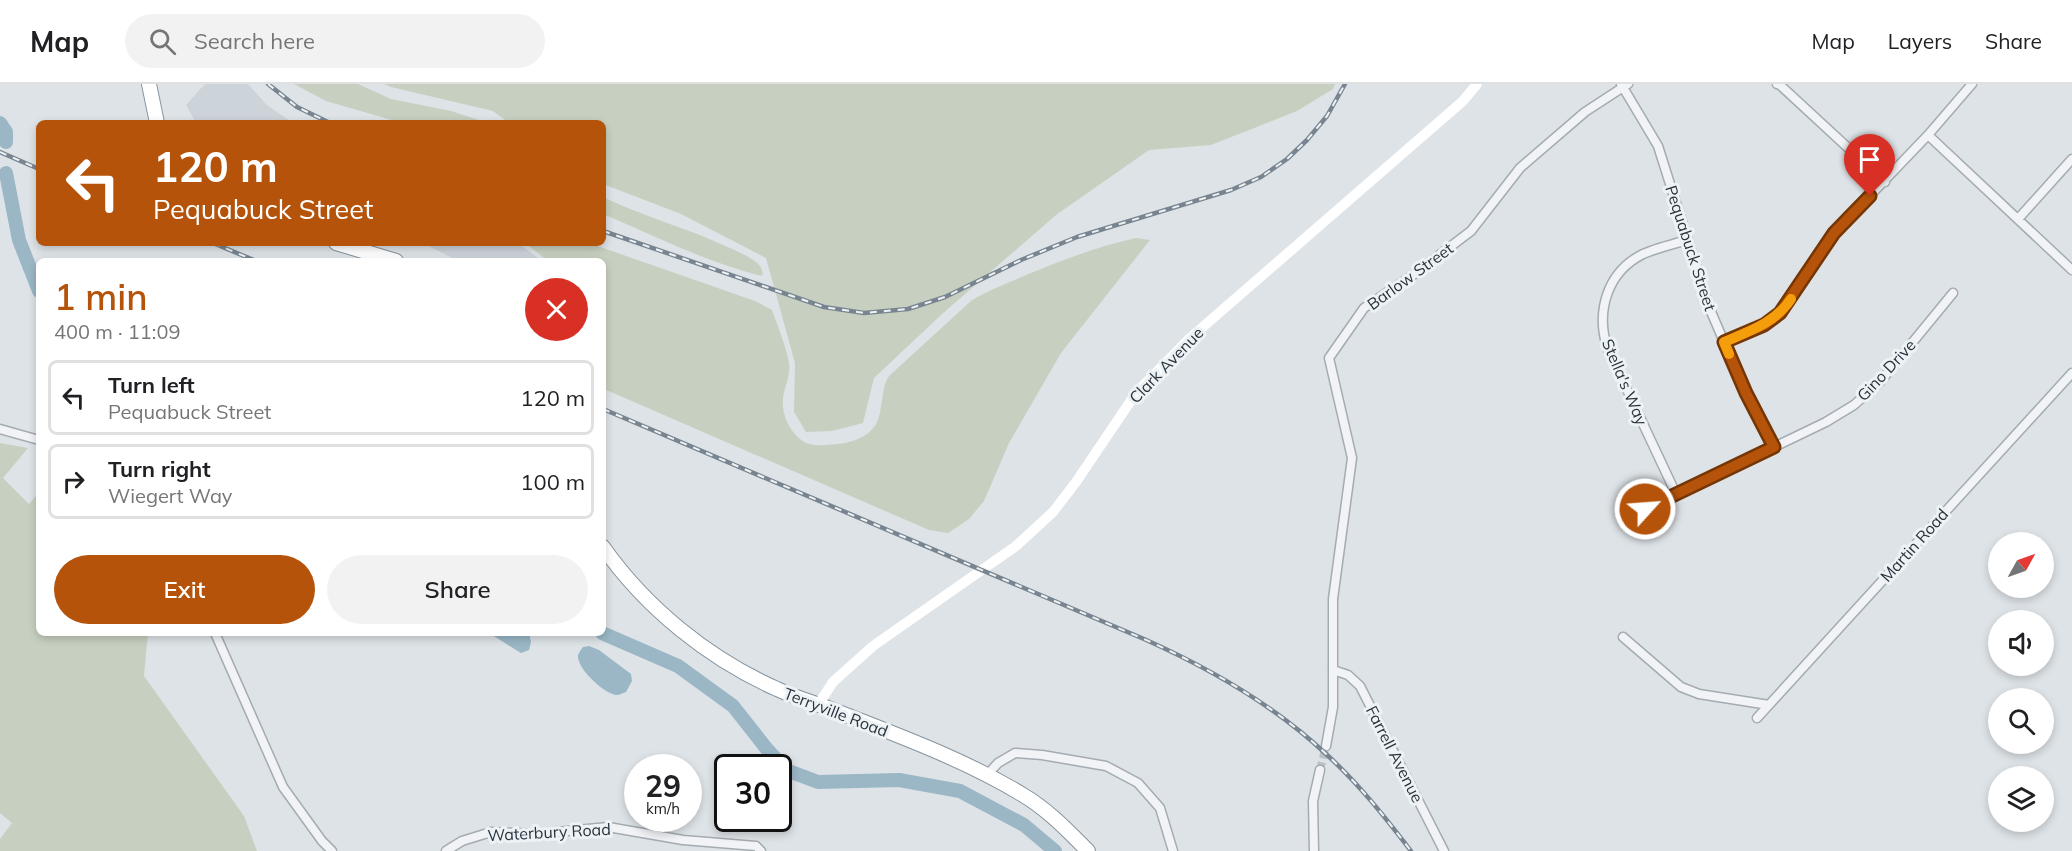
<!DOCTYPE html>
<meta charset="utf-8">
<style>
:root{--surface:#fff;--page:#f2f2f2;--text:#202124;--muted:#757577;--line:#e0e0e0;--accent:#b45309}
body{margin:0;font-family:Mulish,sans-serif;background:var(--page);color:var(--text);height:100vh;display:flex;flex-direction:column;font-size:22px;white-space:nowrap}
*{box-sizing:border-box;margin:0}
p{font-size:20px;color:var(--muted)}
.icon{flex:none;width:33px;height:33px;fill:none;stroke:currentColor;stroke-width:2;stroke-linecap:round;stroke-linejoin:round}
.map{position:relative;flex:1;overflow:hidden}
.drawer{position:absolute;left:36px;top:174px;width:570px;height:378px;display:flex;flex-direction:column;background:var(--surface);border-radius:9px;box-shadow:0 3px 9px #0003}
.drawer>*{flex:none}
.banner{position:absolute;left:36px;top:36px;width:570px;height:126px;border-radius:9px;box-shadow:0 3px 9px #0003;background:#b45309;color:#fff;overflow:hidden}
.needle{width:39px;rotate:50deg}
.controls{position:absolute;left:1988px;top:448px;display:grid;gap:12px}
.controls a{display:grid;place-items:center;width:66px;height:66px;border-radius:50%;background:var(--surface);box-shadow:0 3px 9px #0003;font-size:30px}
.speed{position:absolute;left:624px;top:670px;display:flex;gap:12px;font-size:30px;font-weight:700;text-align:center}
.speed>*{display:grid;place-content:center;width:78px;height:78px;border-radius:50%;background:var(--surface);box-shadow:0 3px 9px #0003;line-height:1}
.speed small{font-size:15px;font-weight:400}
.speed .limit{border:3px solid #111;border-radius:9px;background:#fff;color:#111}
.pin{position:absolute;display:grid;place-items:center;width:51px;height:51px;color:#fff;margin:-62px -26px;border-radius:50% 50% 50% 0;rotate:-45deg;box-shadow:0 0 6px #0007}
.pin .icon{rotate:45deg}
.me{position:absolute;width:66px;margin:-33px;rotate:64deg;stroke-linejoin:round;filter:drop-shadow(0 0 4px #0008)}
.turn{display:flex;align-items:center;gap:21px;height:126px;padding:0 18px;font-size:27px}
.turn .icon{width:78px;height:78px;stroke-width:2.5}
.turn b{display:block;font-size:42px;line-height:51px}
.round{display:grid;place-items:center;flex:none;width:63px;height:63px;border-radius:32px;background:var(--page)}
.overview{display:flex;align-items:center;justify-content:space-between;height:102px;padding:0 18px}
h1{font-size:36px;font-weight:600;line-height:45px;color:var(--accent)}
.primary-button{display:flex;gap:12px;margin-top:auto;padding:12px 18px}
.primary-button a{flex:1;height:69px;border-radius:36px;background:var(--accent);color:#fff;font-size:24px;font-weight:600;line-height:69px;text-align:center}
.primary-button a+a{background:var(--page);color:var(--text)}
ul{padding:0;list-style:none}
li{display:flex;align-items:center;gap:18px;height:75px;margin:0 12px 9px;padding:0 6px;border:3px solid var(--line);border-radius:9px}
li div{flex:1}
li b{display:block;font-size:22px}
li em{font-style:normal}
header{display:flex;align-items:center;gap:36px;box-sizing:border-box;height:84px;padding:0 30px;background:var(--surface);border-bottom:2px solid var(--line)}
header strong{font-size:28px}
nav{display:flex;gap:33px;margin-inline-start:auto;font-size:21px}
.search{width:420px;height:54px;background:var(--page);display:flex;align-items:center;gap:15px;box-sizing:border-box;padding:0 21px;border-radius:33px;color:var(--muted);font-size:22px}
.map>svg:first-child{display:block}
</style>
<header>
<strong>Map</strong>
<div class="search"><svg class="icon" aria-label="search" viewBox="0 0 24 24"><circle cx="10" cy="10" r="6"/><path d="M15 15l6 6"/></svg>Search here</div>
<nav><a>Map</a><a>Layers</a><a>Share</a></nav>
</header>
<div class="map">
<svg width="2072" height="767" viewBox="0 0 2072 767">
<rect width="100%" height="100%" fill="#dee3e7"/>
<path fill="#ccd3d9" d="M205,0H248L267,21L293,39H196L186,21Z
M423,159H518L542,177H458Z"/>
<path fill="#c7d0c0" d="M294,0H358L391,15L451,27L488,39H402L326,17Z
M384,0H1335L1333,5L1297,27L1211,61L1149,66L1056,131L942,230L874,294L863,339L832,347L806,348L794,328L795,279L766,174L681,130L603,100V39H509L493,27L391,3Z
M603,113C642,132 684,143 723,161C734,166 747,171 756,178C760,181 762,185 763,190L761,192C706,178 655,152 603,130Z
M1136,154L1150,156L1061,269L1009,359L984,417L969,435L948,449L929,446L604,305L603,177H548L525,159H589L755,217L772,226C778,243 786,262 789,279C791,292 784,303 783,315C781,332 793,355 809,360C818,362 828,361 837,360C851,359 869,353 876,340C884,325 880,306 889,292L972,216C989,206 1008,199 1026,191C1063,176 1098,162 1136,154Z
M0,359L28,364L3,394L29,420L39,408V549H148L144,592L244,732L257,767H0V755L12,739L0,729Z"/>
<path fill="#9bb7c6" d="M489,549H529L531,558L529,566L521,569Z
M589,562L599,566L631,590L632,597L626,608C622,609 620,611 617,611C605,611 576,584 578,571C579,568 581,566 583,563Z"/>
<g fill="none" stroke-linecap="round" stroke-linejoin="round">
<path stroke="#9bb7c6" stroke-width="14" d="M0,39L6,48V58
M6,89L19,156L39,207
M602,549L678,582L733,622L766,664L786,686L818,698L899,696L960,707L1024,741L1055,767"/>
<path stroke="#bac0c5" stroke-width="8" stroke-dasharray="8 4" stroke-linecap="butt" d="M1320,686L1326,662"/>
<defs>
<path id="minor" d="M1621,0L1658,62L1709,223L1746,309L1774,363
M1777,0L1780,1L1885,98
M1928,51L2072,186
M2018,135L2072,75
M1724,258L1764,241L1780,229L1836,147L1928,51L1972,0
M0,345L39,356
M1676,410L1607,263C1596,227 1607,188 1643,170C1657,164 1673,160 1688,156
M1645,425L1826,338L1854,321L1880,298L1953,209
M215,549L283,703L322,757L332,767
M1623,553L1681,603L1699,610L1769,621
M1333,586L1348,591L1360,602L1444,767
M1757,634L2072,289
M1326,662L1333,623V515L1352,374L1329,274L1364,224L1413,191L1471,147L1520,84L1585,28L1628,0
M987,691L998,679L1015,669L1042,671L1106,682L1138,699L1160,724L1173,767
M446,767L462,757L491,748L537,750L608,743L683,756L756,762L761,767
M1314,767L1313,717L1320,686"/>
<path id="trunk" d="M149,0L157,39
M336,159L396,177
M603,463C646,524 709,575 777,605C794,613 811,618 828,624C892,649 964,675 1023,711C1047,725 1068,747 1088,767"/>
</defs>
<use href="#minor" stroke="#a4abb1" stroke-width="11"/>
<use href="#trunk" stroke="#86939d" stroke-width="16"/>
<use href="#minor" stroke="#f1f3f6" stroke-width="8"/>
<path stroke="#fff" stroke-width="10" d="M818,621L833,598L873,562L1016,462L1053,428L1076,398L1136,309L1189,255L1463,17L1477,0"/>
<use href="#trunk" stroke="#fff" stroke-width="14"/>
<defs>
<path id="rail" d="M268,0L297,23L330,39
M0,68L39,85
M603,147L824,223L864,229L908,225L945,213L1021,176L1077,153L1231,106L1261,93L1287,75L1307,56L1327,32L1345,0
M213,159L256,177
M603,325L1144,555C1209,584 1274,621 1326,670C1358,699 1385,733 1411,767"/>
</defs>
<use href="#rail" stroke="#788590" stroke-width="4.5"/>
<use href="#rail" stroke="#edf2f5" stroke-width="2" stroke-dasharray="7" stroke-linecap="butt"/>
</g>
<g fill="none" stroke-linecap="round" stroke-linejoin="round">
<defs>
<path id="route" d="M1645,425L1774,363L1746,309L1724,258L1764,241L1780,229L1834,149L1870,112"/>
</defs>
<use href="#route" stroke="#753606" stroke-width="15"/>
<use href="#route" stroke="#b45309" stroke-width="10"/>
<path stroke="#f59e0b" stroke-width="10" d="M1729,270L1724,258C1750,247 1775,239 1791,215"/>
</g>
<g text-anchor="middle" stroke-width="6" stroke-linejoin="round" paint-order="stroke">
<g font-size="16" fill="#28333d" stroke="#edf2f5">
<text transform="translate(1691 164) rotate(72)" y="6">Pequabuck Street</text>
<text transform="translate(1410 192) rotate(-36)" y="6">Barlow Street</text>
<text transform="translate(1166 281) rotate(-46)" y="6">Clark Avenue</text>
<text transform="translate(1886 286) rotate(-47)" y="6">Gino Drive</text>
<text transform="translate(1625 298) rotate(67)" y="6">Stella's Way</text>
<text transform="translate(1914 461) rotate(-48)" y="6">Martin Road</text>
<text transform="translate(836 628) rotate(21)" y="6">Terryville Road</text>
<text transform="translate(1395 670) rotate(63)" y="6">Farrell Avenue</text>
<text transform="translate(549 748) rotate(-3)" y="6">Waterbury Road</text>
</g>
</g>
</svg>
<div class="controls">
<a><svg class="needle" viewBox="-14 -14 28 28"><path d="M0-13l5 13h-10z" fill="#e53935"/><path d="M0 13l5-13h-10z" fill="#757577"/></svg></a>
<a><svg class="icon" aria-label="sound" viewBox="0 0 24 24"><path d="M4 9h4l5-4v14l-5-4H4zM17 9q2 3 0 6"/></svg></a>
<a><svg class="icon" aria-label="search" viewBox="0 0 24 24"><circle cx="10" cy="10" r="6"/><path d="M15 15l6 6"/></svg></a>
<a><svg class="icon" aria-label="layers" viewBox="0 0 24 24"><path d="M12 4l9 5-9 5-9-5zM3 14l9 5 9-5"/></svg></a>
</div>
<div class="speed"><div>29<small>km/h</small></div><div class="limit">30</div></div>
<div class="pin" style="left:1870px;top:112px;background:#d93025"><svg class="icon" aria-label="arrive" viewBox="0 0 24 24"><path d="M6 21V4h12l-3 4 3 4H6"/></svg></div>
<svg class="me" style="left:1645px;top:425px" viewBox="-20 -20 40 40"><circle r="17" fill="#b45309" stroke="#fff" stroke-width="3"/><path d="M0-11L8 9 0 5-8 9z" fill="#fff"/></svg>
<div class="banner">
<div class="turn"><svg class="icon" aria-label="left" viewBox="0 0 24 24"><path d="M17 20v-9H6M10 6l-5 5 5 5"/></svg><div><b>120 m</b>Pequabuck Street</div></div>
</div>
<section class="drawer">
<div class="overview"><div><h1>1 min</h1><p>400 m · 11:09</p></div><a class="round" style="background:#d93025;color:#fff"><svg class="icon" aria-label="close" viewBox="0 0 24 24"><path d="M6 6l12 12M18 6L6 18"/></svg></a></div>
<ul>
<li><svg class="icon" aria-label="left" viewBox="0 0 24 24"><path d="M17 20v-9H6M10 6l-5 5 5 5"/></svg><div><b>Turn left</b><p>Pequabuck Street</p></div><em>120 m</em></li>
<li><svg class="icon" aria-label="right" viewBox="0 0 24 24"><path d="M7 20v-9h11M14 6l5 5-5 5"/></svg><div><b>Turn right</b><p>Wiegert Way</p></div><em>100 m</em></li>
</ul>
<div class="primary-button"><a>Exit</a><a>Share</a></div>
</section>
</div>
